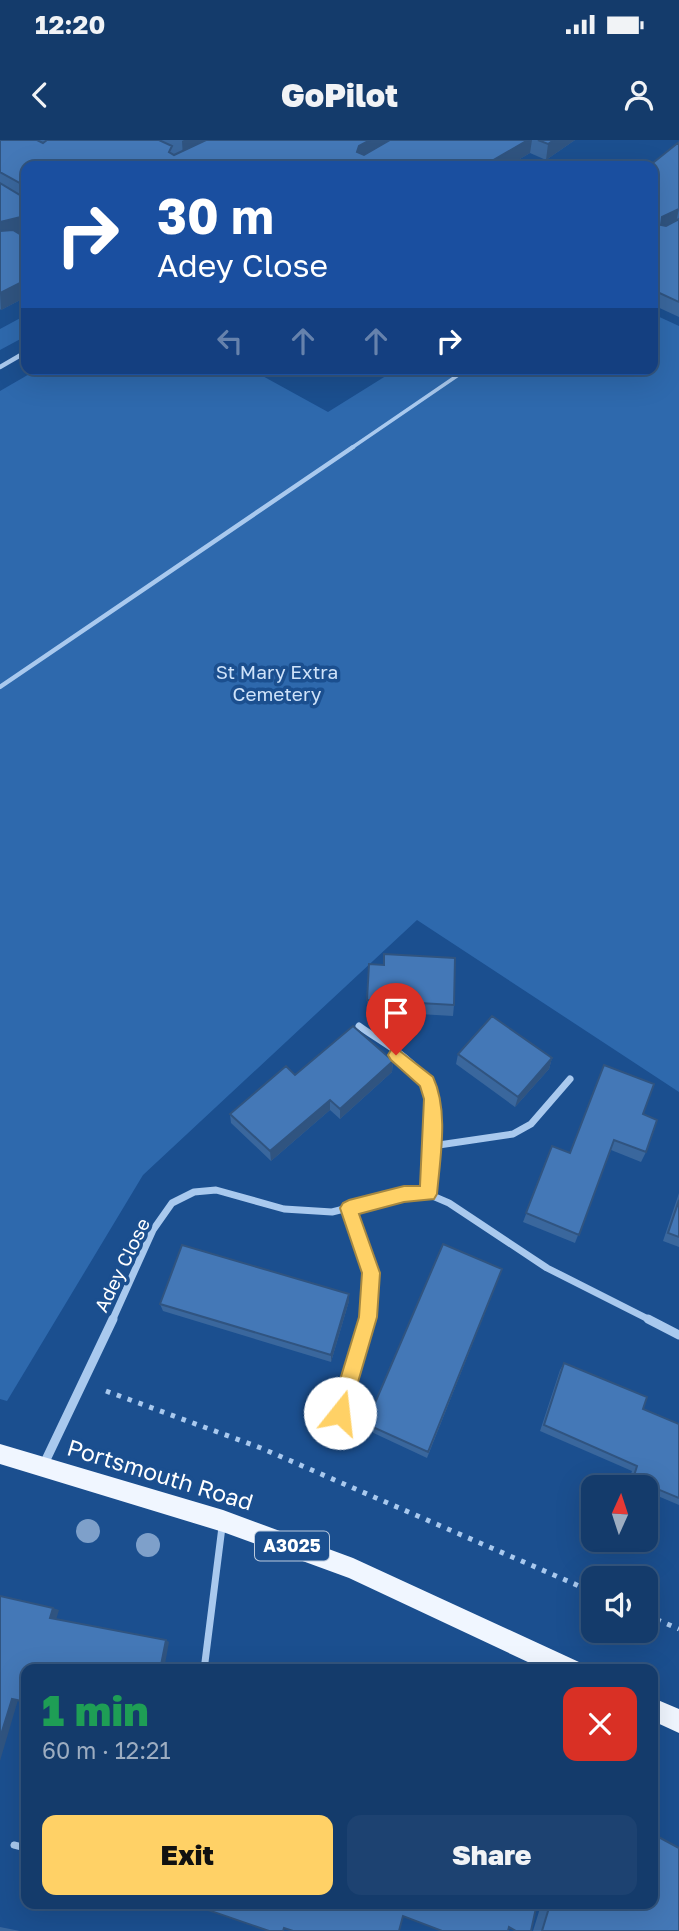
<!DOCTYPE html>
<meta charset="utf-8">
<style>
:root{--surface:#143b6b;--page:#1d4271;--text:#f1f3f6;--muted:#9dadc1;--line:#33557e;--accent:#ffd166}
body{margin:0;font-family:"Golos Text",sans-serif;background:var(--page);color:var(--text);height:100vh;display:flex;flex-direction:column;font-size:26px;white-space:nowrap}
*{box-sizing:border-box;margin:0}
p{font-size:23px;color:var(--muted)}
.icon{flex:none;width:38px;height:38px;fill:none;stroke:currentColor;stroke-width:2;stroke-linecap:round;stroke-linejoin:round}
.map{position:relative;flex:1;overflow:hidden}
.sheet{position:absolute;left:21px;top:1524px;width:637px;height:245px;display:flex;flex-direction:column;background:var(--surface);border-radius:14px;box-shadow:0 7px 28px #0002,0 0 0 2px var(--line)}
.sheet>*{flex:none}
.hud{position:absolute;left:21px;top:21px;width:637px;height:214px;border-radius:14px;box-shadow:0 7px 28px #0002,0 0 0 2px var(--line);background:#1a4fa0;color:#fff;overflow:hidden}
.needle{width:46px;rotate:3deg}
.tools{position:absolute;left:581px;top:1335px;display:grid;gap:14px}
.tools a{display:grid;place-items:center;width:77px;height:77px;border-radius:14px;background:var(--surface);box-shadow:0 7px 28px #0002,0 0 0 2px var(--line);font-size:35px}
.pin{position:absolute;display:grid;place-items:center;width:60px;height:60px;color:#fff;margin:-72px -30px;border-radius:50% 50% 50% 0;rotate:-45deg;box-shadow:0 0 7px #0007}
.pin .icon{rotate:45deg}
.me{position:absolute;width:77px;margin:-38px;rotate:16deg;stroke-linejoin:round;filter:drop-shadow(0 0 5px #0008)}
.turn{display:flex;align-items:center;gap:24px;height:147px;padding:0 21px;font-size:32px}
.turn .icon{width:91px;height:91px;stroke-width:2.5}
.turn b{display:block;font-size:49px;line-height:60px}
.lanes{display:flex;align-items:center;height:66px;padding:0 21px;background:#0003;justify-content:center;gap:35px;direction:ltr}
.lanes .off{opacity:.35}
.round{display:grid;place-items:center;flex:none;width:74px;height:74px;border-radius:14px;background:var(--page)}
.summary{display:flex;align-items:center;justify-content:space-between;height:119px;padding:0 21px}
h1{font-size:42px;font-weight:800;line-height:52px;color:#1e9e55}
.button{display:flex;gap:14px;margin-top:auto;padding:14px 21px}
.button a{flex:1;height:80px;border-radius:14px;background:var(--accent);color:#111;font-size:28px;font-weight:800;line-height:80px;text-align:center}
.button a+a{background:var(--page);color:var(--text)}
.status{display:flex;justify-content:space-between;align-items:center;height:49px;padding:0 35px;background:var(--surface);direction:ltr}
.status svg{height:19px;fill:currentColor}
header{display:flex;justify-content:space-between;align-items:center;height:91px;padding:0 21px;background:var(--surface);font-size:32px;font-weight:800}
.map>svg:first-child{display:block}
</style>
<div class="status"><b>12:20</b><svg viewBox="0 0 49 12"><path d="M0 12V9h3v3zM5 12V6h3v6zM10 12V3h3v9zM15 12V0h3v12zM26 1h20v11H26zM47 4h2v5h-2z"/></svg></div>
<header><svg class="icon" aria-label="back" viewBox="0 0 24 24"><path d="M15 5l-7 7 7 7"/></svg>GoPilot<svg class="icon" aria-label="person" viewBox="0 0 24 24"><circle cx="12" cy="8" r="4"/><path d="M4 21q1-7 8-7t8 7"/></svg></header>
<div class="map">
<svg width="679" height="1791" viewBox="0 0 679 1791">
<rect width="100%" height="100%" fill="#1b4f8f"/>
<path fill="#2e69ad" d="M653,174L679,186V952L417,780L143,1035L7,1261L0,1259V251L38,229H250L328,272L397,229H653Z
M26,175V196L0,210V189Z"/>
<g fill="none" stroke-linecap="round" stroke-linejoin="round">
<path stroke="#a9c9ee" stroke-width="5" stroke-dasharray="4.5 7" stroke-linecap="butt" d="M106,1251L261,1308L593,1452
M646,1475L679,1489"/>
<path stroke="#a9c9ee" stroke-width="3.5" d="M350,309L467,229"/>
<path stroke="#a9c9ee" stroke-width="4.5" d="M0,547L353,307"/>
<path stroke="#a9c9ee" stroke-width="7" d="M204,1530L222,1387
M14,1705L26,1708"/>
<path stroke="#a9c9ee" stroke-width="4.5" d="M0,227L26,212"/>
<path stroke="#a9c9ee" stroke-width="7" d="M432,1006L513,994L531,984L570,939
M428,1054L449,1063L547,1128L652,1181
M349,1068L371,1133L367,1181
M112,1181L153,1090L172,1063L194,1052L216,1050L284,1069L332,1072L404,1054H428C431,1025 441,967 426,941C412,917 381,902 359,886"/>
<path stroke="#a9c9ee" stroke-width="9" d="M648,1179L679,1195
M339,1273L367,1179
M43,1326L113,1179"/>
<path fill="#f0f6ff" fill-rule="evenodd" d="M0,1304L223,1370L353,1418L579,1522L582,1530H545L349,1438L223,1392L0,1324Z
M653,1558L679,1569V1593L653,1581Z"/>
</g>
<g fill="#7ea0ca">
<circle cx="88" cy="1391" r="12"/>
<circle cx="148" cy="1405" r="12"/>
</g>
<path fill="#3a679d" d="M0,0H575L546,20L530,13L508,26H26V157L1,170L0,169Z
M679,2V177L653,165V26Z
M369,824L454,865L453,876L367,871Z
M458,914L552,918L549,929L515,967L456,924Z
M393,921L392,932L340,979L330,970L271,1021L231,983L230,974L295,935Z
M643,974L646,1012L641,1022L611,1010L575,1103L523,1082L552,1006L570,1013Z
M679,1053V1107L663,1101Z
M499,1137L427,1318L365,1289L366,1284Z
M349,1154V1161L331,1222L163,1171L160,1164Z
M564,1223L643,1269L679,1284V1365L646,1351V1348H638L628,1343L632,1331L540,1291L560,1230Z
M200,1764H653L679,1791H533L541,1765L509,1787L403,1776L284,1788Z
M0,1787L20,1791H0Z"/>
<path fill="#305480" d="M184,0H217L183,17L182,1Z
M370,0H398L359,22L357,12L359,6Z
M528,0H532L530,13L508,26H483Z
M554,0H575L546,20L548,4Z
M679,69L676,82L659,91L662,77Z
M25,76L26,84L23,86L24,93L0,98V82Z
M26,140V157L1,170L0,153Z
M552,918L549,929L515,967L518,957Z
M393,921L392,932L340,979V969Z
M330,960V970L271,1021L270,1011Z
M349,1154V1161L331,1222V1215Z
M53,1468L59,1470L56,1480L50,1478Z
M166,1500L169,1502L164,1530H160Z
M12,1559L18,1560L0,1621V1598Z"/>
<path fill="#4478b7" stroke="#305480" stroke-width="2" d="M0,0H37L43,3L47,0H159L172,6L169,12L174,15L206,0H370L359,6L357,12L364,15L390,0H528L483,26H267L264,25L262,26H26V49L25,46L0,32Z
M538,0H554L548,4Z
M679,2V69L662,77L661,85L666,86L679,79V162L653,150V26H649Z
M0,43L20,55L26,52V79L25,76L0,82Z
M26,82V91L23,86Z
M13,90L23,96L26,93V140L0,153V91Z
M384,814L455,818L454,865L367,860L369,824L384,825Z
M492,876L552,918L518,957L458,914Z
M353,886L393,921L340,969L330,960L270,1011L230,974L286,926L295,935Z
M604,925L654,944L643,974L657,980L646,1012L614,1000L579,1095L526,1073L552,1006L570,1013Z
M679,1060V1097L668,1093Z
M443,1104L502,1129L428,1312L366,1284Z
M182,1105L349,1154L331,1215L160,1164Z
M564,1223L647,1257L643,1269L679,1284V1358L633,1339L637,1326L544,1285Z
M0,1456L53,1468L50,1478L166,1500L160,1530H26V1562L12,1559L0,1598Z
M653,1694L679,1708V1791H542L548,1771L544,1764H653Z
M200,1764H544L536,1768L531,1791H516L509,1787L508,1791H442L403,1776L399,1791H293L284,1788L283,1791H269L199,1767Z"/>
<path fill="#ffd166" stroke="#a68842" stroke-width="2" d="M396,908L433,937C449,971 440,1018 437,1054L434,1059L404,1062L359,1074L380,1133L377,1177L349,1273L346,1280L340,1283L333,1280L330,1273L359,1177L362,1133L340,1068L343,1063L349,1060L404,1046H420L424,959L420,946L391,920L388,915L391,910Z"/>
<g text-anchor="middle" stroke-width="7" stroke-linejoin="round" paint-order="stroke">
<rect fill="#1b4f8f" stroke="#bbcadd" stroke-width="2" x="255" y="1391.5" width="74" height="29" rx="5"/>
<g font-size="18" font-weight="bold" fill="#fff">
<text x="292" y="1412">A3025</text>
</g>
<g font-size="19" fill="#cfe3fa" stroke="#1b4f8f">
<text x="277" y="539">St Mary Extra<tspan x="277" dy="22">Cemetery</tspan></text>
</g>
<g font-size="19" fill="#fff" stroke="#1b4f8f">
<text transform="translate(122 1125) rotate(-64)" y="7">Adey Close</text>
</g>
<g font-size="23" fill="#fff" stroke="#1b4f8f">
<text transform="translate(160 1335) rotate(17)" y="8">Portsmouth Road</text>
</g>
</g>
</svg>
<div class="tools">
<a><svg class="needle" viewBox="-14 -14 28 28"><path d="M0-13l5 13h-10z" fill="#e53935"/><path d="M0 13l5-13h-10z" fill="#9dadc1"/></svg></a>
<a><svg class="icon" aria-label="sound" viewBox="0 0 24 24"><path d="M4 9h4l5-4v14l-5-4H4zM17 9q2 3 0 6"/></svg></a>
</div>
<div class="pin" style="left:396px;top:915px;background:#d93025"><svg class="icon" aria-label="arrive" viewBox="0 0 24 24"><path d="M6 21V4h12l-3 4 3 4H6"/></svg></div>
<svg class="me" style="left:340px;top:1273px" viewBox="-20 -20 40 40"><circle r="19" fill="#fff"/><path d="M0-13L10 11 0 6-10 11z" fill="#ffd166"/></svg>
<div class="hud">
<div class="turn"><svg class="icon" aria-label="right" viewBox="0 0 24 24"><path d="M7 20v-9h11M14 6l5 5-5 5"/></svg><div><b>30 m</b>Adey Close</div></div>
<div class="lanes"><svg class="icon off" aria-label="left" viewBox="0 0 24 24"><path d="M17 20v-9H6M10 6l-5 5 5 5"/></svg><svg class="icon off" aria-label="ahead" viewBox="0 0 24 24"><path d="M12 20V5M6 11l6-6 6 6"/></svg><svg class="icon off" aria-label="ahead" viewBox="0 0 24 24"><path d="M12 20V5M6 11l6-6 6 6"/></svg><svg class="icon" aria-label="right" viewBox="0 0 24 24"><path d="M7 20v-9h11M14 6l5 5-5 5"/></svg></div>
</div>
<section class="sheet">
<div class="summary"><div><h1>1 min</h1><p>60 m · 12:21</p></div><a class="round" style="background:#d93025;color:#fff"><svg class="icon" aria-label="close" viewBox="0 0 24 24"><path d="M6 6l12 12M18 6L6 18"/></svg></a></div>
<div class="button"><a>Exit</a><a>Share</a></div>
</section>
</div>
